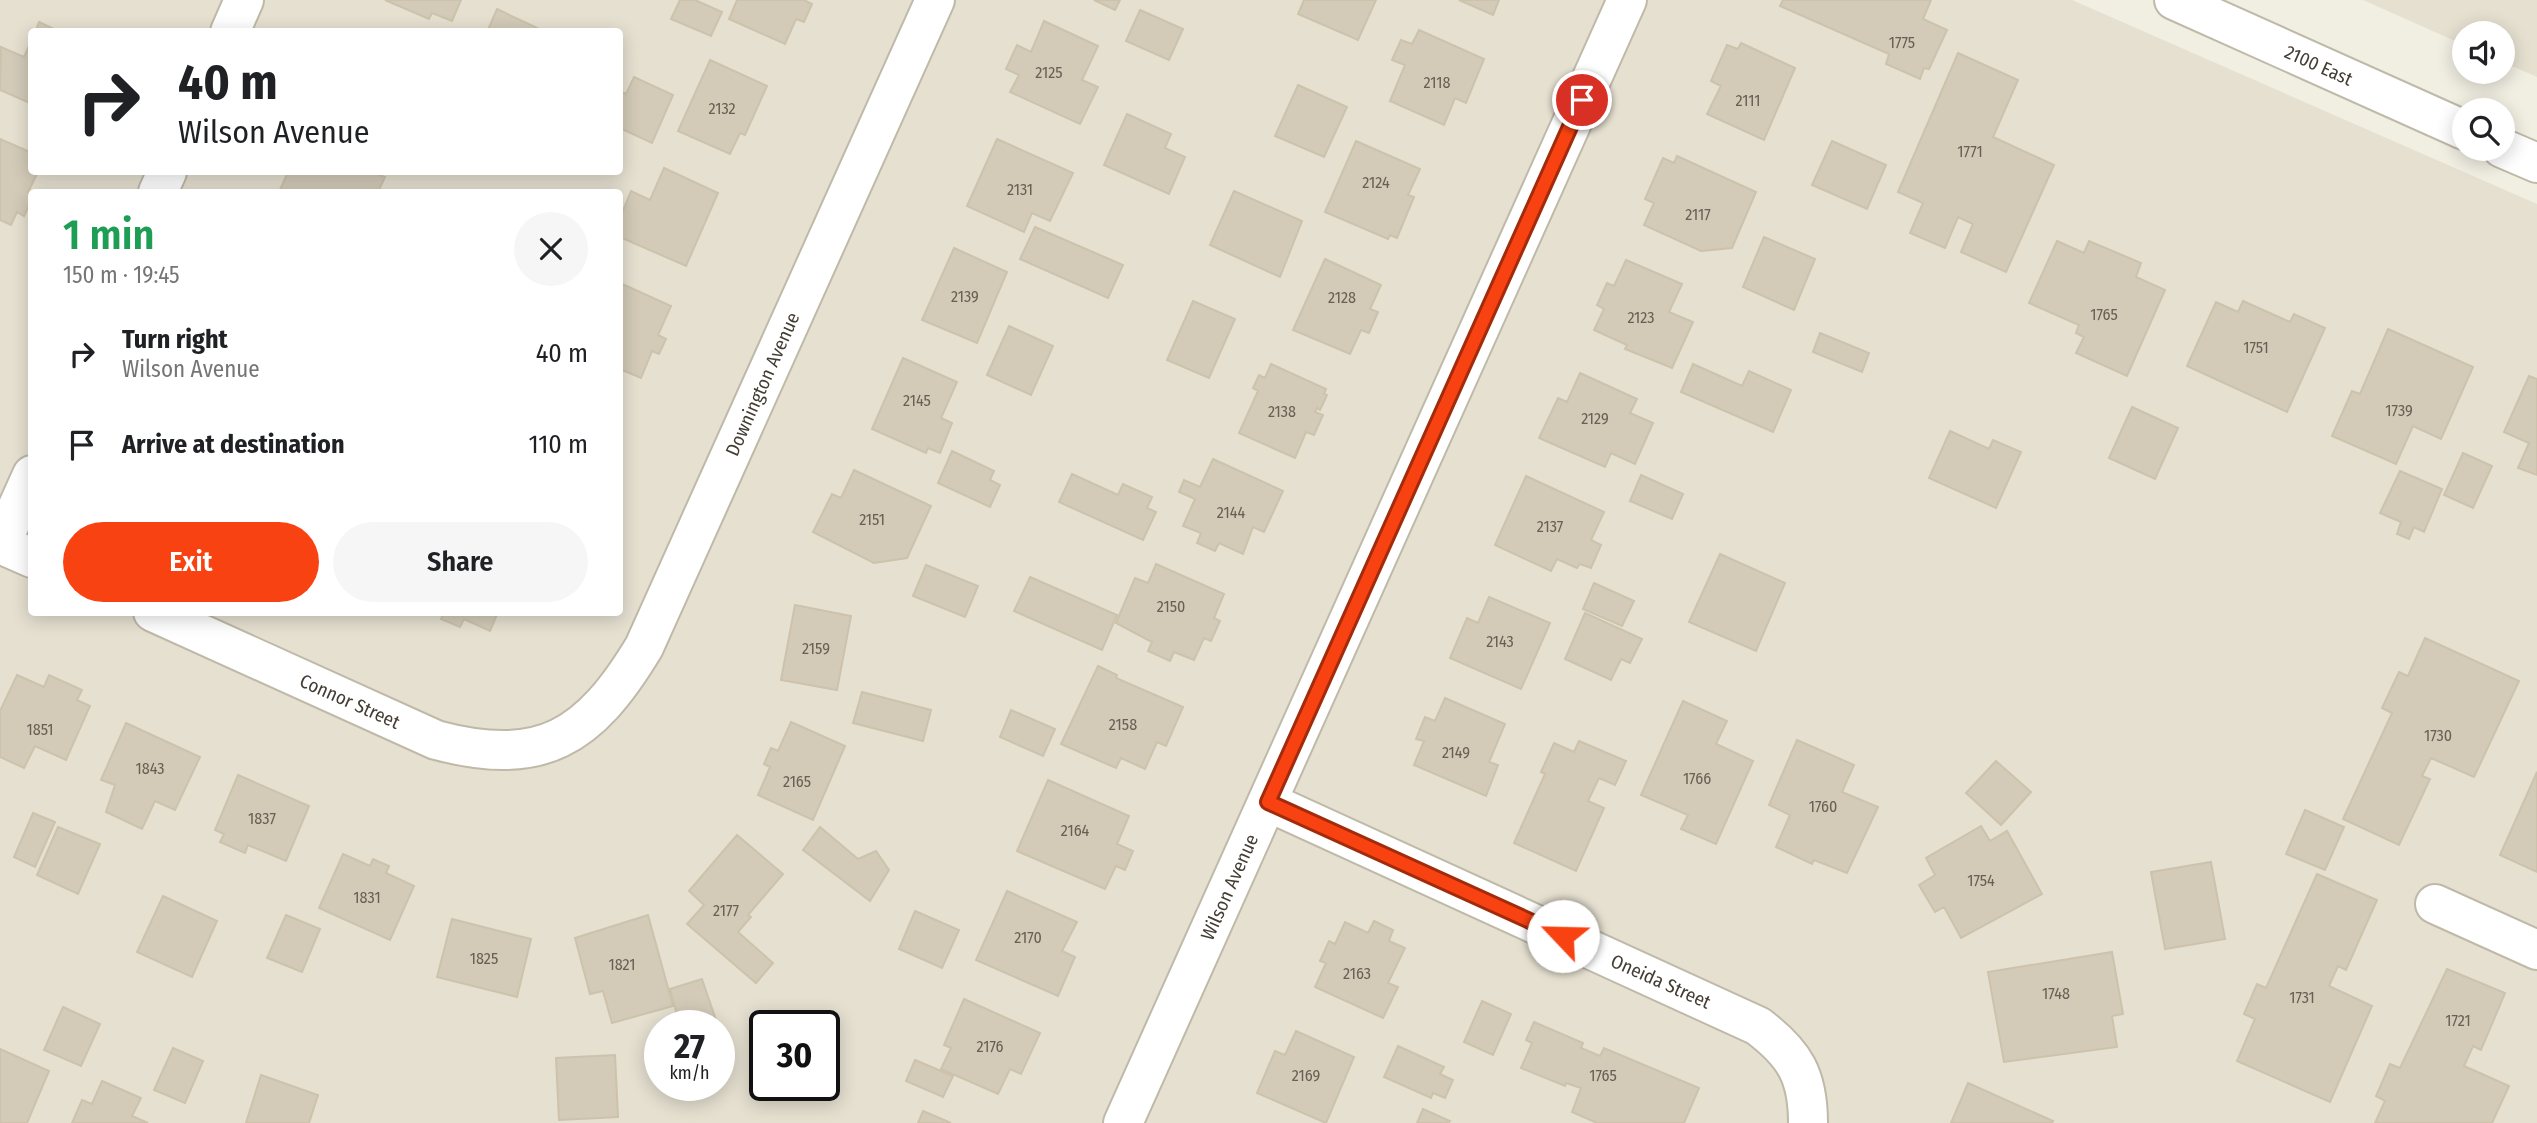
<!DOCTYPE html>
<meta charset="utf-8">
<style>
:root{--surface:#fff;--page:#f6f6f6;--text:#202124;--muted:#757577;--accent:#f94211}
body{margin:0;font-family:"Fira Sans Condensed",sans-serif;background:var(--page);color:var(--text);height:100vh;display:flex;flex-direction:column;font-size:26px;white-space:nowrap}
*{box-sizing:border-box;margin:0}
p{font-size:23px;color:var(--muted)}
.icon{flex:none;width:38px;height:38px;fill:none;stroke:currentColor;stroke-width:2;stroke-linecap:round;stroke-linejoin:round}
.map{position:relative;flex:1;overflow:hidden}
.side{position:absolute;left:28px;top:189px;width:595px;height:427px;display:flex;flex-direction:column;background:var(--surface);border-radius:7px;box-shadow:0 4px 18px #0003}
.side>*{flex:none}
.guide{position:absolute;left:28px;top:28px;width:595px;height:147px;border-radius:7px;box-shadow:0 4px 18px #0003;background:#fff;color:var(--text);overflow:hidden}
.controls{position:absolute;left:2452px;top:21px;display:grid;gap:14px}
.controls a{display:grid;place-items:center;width:63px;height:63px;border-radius:50%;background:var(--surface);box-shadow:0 4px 18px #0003;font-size:35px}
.speed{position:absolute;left:644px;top:1010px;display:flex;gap:14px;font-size:35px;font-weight:700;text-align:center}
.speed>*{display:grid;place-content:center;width:91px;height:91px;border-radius:50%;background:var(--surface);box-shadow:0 4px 18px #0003;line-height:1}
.speed small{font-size:18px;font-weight:400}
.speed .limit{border:4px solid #111;border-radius:10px;background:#fff;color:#111}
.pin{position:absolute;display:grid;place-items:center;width:60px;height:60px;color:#fff;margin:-30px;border:4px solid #fff;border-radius:50%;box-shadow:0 2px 7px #0007}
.me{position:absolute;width:77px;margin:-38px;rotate:294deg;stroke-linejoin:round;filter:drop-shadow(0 0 5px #0008)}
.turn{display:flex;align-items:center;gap:24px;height:147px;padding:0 35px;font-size:32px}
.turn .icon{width:91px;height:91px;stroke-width:2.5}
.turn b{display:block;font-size:49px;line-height:60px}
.round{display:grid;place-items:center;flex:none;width:74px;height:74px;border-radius:37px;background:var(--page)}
.overview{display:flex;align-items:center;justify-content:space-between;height:119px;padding:0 35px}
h1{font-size:42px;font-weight:600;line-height:52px;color:#1e9e55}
.primary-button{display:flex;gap:14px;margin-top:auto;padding:14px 35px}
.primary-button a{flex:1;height:80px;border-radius:42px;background:var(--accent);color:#fff;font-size:28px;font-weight:600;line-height:80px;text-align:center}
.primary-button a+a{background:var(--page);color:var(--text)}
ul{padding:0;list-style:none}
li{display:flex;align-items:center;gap:21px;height:91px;padding:0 35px}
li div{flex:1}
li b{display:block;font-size:26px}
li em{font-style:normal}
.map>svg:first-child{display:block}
</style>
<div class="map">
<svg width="2537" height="1123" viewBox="0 0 2537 1123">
<rect width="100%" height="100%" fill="#f1eee2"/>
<path fill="#e5e0d0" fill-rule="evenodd" d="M0,0H2072L2537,204V1123H0ZM32,32H620V172H32ZM32,192H620V612H32ZM660,1026H719V1085H660ZM765,1026H824V1085H765Z
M2363,0H2537V77L2503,62L2502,33H2464V45Z"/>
<path fill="#d3cab8" stroke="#cdc2ab" stroke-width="2" d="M385,0H461L452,21L432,13L429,19Z
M680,0H695L722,12L711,36L671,19Z
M737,0H804L812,4L804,22L796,19L785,44L729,19Z
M1094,0H1120L1115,10Z
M1304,0H1376L1358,40L1298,14Z
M1459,0H1499L1493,15Z
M1783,0H1931L1923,19L1947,30L1929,69L1924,68L1920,79L1886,64L1889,54L1780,6Z
M497,9L539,29L537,32H487Z
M1140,10L1183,29L1169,60L1126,41Z
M1044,21L1098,46L1082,80L1098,87L1080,124L1010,92L1019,75L1006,69L1017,45L1031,52Z
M39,22L60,32H35Z
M1419,30L1484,59L1466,103L1455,98L1444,125L1390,101L1405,65L1392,60L1401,40L1412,44Z
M32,39V104L0,90L1,47L24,57Z
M1741,43L1795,68L1764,140L1707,114L1721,86L1711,81L1727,45L1738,49Z
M1958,53L2018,80L1993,137L2054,165L2006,272L1961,252L1973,224L1958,217L1945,248L1910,233L1923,203L1898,192Z
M710,60L767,86L745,135L740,133L730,154L678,131Z
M634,77L673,95L652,143L620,128V91L626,94Z
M1298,85L1347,107L1324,157L1275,136Z
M1127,114L1171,134L1165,148L1185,157L1169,194L1104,165Z
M0,139L32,153V172H38L28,192L32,194V199L24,216L17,212L11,225L0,220Z
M997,139L1073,173L1050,221L1032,213L1024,232L967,206Z
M1356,141L1420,169L1408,195L1414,197L1397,238L1390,235L1388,239L1325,212Z
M1832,141L1886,165L1867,209L1812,185Z
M1677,156L1756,192L1732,248L1701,251L1644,225L1654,203L1645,199L1663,158L1674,163Z
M664,168L718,193L686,266L620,237V218L631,191L650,200Z
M288,172H372L385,177L378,192H279Z
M1234,191L1302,221L1280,277L1210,245Z
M1035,227L1123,265L1108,298L1020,259Z
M1764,237L1815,259L1794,310L1743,287Z
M2057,241L2084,253L2089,241L2141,263L2136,277L2165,290L2127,376L2076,353L2084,337L2076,333L2079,325L2029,303Z
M954,248L1007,272L977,343L922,320Z
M1325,259L1381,285L1370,309L1378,312L1369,333L1361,330L1350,354L1293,330Z
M1626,260L1682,284L1669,312L1693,322L1672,368L1625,349L1627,345L1594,330L1604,309L1597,305L1607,283L1614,286Z
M620,283L671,306L658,335L666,339L659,354L652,351L641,378L620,369Z
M1193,301L1235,319L1209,378L1167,360Z
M2243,301L2290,322L2294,314L2325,328L2287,412L2187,366L2216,302L2238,312Z
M1009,326L1053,346L1031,395L987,375Z
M2388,329L2473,367L2441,439L2413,426L2396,464L2332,436L2352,391L2360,394Z
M1820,333L1869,353L1862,372L1813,352Z
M903,358L957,382L941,418L952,423L940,453L928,448L926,453L872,429Z
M1271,364L1326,389L1324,394L1327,395L1320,410L1317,408L1315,412L1323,415L1314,435L1306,432L1295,458L1239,433L1258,391L1253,388L1259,375L1265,378Z
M1693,364L1742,386L1749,371L1791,390L1773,432L1681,392Z
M1580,373L1637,399L1630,413L1653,423L1635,464L1611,453L1605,467L1539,438L1558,398L1567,402Z
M2529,376L2537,379V475L2518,468L2529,443L2504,432Z
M2132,407L2178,428L2155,479L2109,458Z
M1950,431L1989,449L1993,440L2021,452L1996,508L1929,478Z
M952,451L994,471L990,480L1000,485L990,507L938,483Z
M2463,453L2492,466L2473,508L2444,495Z
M1213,459L1283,491L1264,532L1253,527L1243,554L1219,543L1215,551L1197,543L1201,533L1183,526L1195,499L1179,492L1184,480L1200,487Z
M854,470L931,506L907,558L874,563L813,532L832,494L841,498Z
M2400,471L2442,489L2424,532L2414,527L2409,539L2397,534L2401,522L2380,513Z
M1072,474L1118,495L1123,484L1152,497L1147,508L1156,512L1143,540L1059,502Z
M1641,475L1683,494L1672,519L1630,501Z
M1526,476L1604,512L1591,540L1601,545L1591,568L1580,564L1577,568L1557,559L1551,571L1495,545Z
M1720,554L1785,583L1756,651L1689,622Z
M1156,564L1224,594L1214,618L1220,621L1211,641L1204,638L1194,660L1174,652L1170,661L1148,651L1152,642L1116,623L1135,578L1148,583Z
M926,565L978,586L965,617L913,596Z
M1030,577L1117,615L1102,650L1014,611Z
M1594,583L1634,601L1622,626L1583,609Z
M1489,597L1550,623L1521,689L1450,658L1467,618L1478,623Z
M795,605L851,616L837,690L781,680Z
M444,612H498L490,631L464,619L460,627L441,619Z
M1585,613L1642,639L1630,663L1621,659L1611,680L1565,659Z
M2425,638L2519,681L2474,777L2431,758L2422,776L2430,779L2399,845L2343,819L2392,713L2382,708L2399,672L2408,676Z
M1098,666L1117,675L1116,678L1183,707L1166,746L1157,742L1145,769L1121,758L1116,768L1061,744Z
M17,675L44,687L49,675L82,690L77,700L90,706L66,760L35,746L24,768L0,757V711Z
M862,692L931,710L923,741L853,723Z
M1445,698L1505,724L1489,762L1498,765L1486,796L1414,765L1424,741L1416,739L1425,717L1435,721Z
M1683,701L1727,721L1716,744L1753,761L1716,844L1681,829L1688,815L1641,795Z
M1011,710L1055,729L1043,756L1000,737Z
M791,722L845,746L813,820L758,795L770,767L764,764L771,748L778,751Z
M126,723L200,757L175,810L155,801L142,829L106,812L115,785L101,780Z
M1797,740L1854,765L1842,792L1878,807L1847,873L1814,860L1812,864L1776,847L1790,815L1769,805Z
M1579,741L1626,761L1615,785L1599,778L1588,801L1604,808L1576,871L1514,843L1545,774L1541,772L1554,743L1574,752Z
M1996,761L2031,792L2001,825L1966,793Z
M2537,772V872L2500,855Z
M238,775L309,806L286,861L248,845L245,853L220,842L224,834L215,830Z
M1048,780L1129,816L1117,844L1133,851L1125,870L1116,866L1105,889L1017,851Z
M2305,810L2344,827L2325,870L2286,854Z
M33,813L55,822L35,867L14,857Z
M1981,826L1990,841L2007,831L2042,894L1961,938L1944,907L1935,912L1919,885L1935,875L1926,858Z
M58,827L100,844L78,894L37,875Z
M820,827L858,859L876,851L889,870L870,901L803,850Z
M737,835L783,874L748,915L751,917L738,932L773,963L756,983L687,924L704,905L689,891Z
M343,854L370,866L373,859L389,866L386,873L414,886L390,940L319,908Z
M2211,862L2225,939L2165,949L2151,872Z
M2317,874L2377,900L2346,970L2338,966L2329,986L2372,1006L2330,1102L2237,1061L2255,1019L2244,1014L2257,984L2266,988Z
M1007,891L1077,922L1062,951L1075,957L1058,996L976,960Z
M163,896L217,921L192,977L137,952Z
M915,911L959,930L942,968L899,949Z
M286,915L320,929L302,972L267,958Z
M648,915L673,1006L612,1023L603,991L590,994L575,938Z
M452,919L531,939L517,997L437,977Z
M1374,921L1393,930L1389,941L1405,948L1388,983L1398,987L1383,1018L1315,987L1326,963L1320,961L1329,941L1335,944L1345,922L1368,933Z
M2112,952L2123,1014L2112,1016L2117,1047L2004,1062L1988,972Z
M2447,969L2505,993L2481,1050L2473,1046L2464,1066L2509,1086L2492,1123H2375L2385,1101L2376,1096L2390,1064L2400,1068Z
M702,979L718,1026H680L670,989Z
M964,999L1040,1033L1021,1074L1010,1069L998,1094L941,1069L951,1048L944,1045Z
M1482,1001L1511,1014L1493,1055L1464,1042Z
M63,1007L100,1024L81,1066L44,1050Z
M1534,1022L1583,1043L1581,1048L1600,1056L1604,1048L1699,1088L1684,1123H1597L1572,1112L1581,1088L1566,1083L1565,1086L1521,1068L1532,1043L1526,1040Z
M1296,1031L1354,1057L1326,1123L1257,1093L1275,1051L1285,1055Z
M1398,1046L1444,1067L1440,1074L1453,1080L1445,1098L1433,1093L1431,1098L1384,1077Z
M173,1048L203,1061L185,1103L154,1090Z
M0,1049L49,1071L27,1123H0Z
M615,1055L618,1117L559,1120L556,1058Z
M915,1060L953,1076L943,1097L906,1081Z
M261,1075L318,1095L309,1123H246Z
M102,1081L141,1098L132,1116L148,1123H72L82,1100L92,1104Z
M1968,1083L2053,1121L2052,1123H1951Z
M1423,1109L1450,1121L1448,1123H1417Z
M923,1111L951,1123H918Z"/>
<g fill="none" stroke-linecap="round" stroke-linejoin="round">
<defs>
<path id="minor" d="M2174,0L2464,130
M230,32L244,0
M2502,148L2537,163
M158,192L167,172
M0,544L32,558
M1,544L32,475
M153,612L436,740C542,768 589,738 644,647L935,0
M1268,802L1758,1026C1795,1054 1808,1076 1808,1123
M2435,904L2537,950
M1123,1123L1627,0"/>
</defs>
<use href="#minor" stroke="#bfb9a8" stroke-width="42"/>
<use href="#minor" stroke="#fff" stroke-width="38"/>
</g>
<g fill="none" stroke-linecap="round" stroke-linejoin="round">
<defs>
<path id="route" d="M1563,936L1268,802L1582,100"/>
</defs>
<use href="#route" stroke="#a22b0b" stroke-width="18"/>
<use href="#route" stroke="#f94211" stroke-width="12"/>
</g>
<g text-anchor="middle" stroke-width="7" stroke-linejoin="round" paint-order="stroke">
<g font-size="16" fill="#676054">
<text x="1902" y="48">1775</text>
<text x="1049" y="78">2125</text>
<text x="1437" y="88">2118</text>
<text x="1748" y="106">2111</text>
<text x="722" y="114">2132</text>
<text x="1970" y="157">1771</text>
<text x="1376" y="188">2124</text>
<text x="1020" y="195">2131</text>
<text x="1698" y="220">2117</text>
<text x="965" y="302">2139</text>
<text x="1342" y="303">2128</text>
<text x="2104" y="320">1765</text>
<text x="1641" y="323">2123</text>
<text x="2256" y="353">1751</text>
<text x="917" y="406">2145</text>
<text x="2399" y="416">1739</text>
<text x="1282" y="417">2138</text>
<text x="1595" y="424">2129</text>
<text x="1231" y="518">2144</text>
<text x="872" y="525">2151</text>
<text x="1550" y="532">2137</text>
<text x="1171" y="612">2150</text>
<text x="1500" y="647">2143</text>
<text x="816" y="654">2159</text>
<text x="1123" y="730">2158</text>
<text x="40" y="735">1851</text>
<text x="2438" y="741">1730</text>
<text x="1456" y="758">2149</text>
<text x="150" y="774">1843</text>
<text x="1697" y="784">1766</text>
<text x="797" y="787">2165</text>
<text x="1823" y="812">1760</text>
<text x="262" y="824">1837</text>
<text x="1075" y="836">2164</text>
<text x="1981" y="886">1754</text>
<text x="367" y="903">1831</text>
<text x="726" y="916">2177</text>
<text x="1028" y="943">2170</text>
<text x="484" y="964">1825</text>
<text x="622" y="970">1821</text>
<text x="1357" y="979">2163</text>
<text x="2056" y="999">1748</text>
<text x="2302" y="1003">1731</text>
<text x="2458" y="1026">1721</text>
<text x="990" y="1052">2176</text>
<text x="1306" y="1081">2169</text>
<text x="1603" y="1081">1765</text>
</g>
<g font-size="19" fill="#433d33" stroke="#fff">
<text transform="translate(2319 65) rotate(24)" y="7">2100 East</text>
<text transform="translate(762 384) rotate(-66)" y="7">Downington Avenue</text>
<text transform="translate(350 701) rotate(24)" y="7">Connor Street</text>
<text transform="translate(1229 887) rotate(-66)" y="7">Wilson Avenue</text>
<text transform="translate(1661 981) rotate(24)" y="7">Oneida Street</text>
</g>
</g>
</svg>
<div class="controls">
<a><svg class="icon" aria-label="sound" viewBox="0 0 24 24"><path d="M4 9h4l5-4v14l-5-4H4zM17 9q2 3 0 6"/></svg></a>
<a><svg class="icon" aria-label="search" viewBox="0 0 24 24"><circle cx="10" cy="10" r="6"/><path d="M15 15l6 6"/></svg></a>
</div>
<div class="speed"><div>27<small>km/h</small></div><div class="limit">30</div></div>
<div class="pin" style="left:1582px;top:100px;background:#d93025"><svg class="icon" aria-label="arrive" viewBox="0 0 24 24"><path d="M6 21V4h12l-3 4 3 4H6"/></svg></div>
<svg class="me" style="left:1563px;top:936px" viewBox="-20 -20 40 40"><circle r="19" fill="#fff"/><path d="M0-13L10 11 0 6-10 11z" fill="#f94211"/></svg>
<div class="guide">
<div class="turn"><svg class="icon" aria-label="right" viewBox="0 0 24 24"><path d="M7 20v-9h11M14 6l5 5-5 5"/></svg><div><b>40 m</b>Wilson Avenue</div></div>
</div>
<section class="side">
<div class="overview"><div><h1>1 min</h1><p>150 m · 19:45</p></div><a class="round"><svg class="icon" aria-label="close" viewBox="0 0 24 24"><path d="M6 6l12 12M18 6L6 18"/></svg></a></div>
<ul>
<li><svg class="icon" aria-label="right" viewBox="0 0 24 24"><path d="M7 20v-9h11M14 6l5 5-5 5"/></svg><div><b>Turn right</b><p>Wilson Avenue</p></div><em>40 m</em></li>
<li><svg class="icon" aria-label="arrive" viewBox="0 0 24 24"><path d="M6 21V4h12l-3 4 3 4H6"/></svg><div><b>Arrive at destination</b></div><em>110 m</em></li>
</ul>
<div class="primary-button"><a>Exit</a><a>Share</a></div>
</section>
</div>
